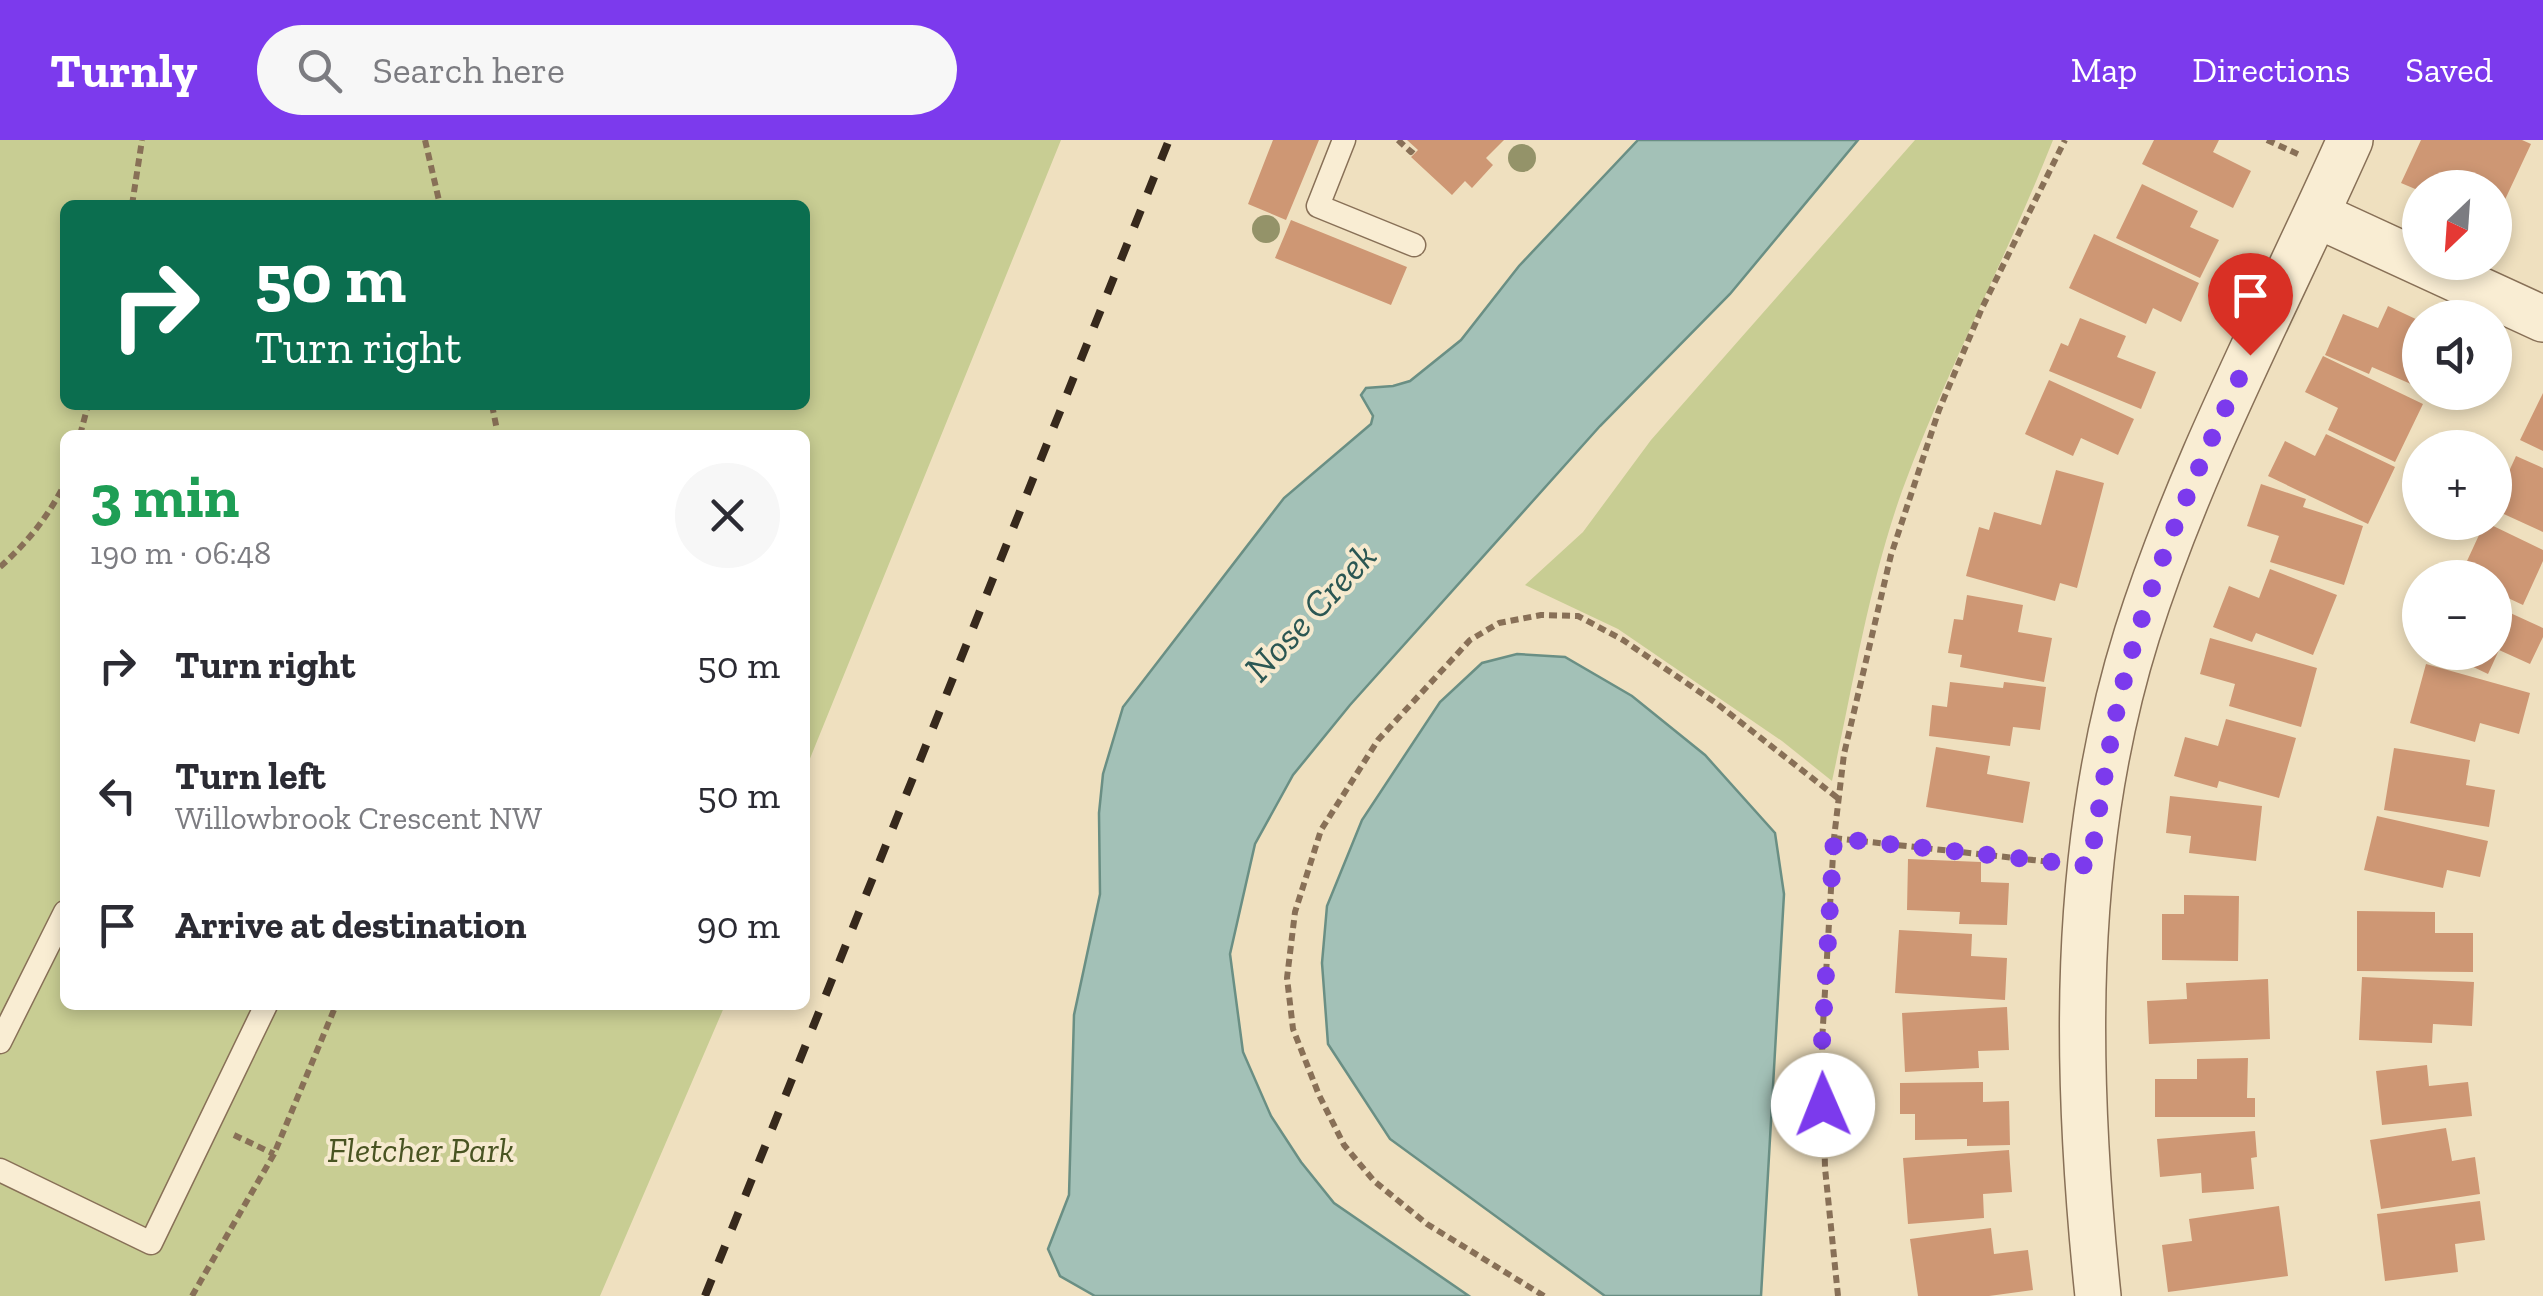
<!DOCTYPE html>
<meta charset="utf-8">
<style>
:root{--surface:#fff;--page:#f7f7f7;--text:#2b2b33;--muted:#7c7c81;--accent:#7c3aed}
body{margin:0;font-family:"Zilla Slab",serif;background:var(--page);color:var(--text);height:100vh;display:flex;flex-direction:column;font-size:38px;white-space:nowrap}
*{box-sizing:border-box;margin:0}
p{font-size:32px;color:var(--muted)}
.icon{flex:none;width:55px;height:55px;fill:none;stroke:currentColor;stroke-width:2;stroke-linecap:round;stroke-linejoin:round}
.map{position:relative;flex:1;overflow:hidden}
.side{position:absolute;left:60px;top:290px;width:750px;height:580px;display:flex;flex-direction:column;background:var(--surface);border-radius:15px;box-shadow:0 5px 15px #0003}
.side>*{flex:none}
.guide{position:absolute;left:60px;top:60px;width:750px;height:210px;border-radius:15px;box-shadow:0 5px 15px #0003;background:#0b6e4f;color:#fff;overflow:hidden}
.needle{width:65px;rotate:205deg}
.tools{position:absolute;left:2402px;top:30px;display:grid;gap:20px}
.tools a{display:grid;place-items:center;width:110px;height:110px;border-radius:50%;background:var(--surface);box-shadow:0 5px 15px #0003;font-size:50px}
.pin{position:absolute;display:grid;place-items:center;width:85px;height:85px;color:#fff;margin:-102px -42px;border-radius:50% 50% 50% 0;rotate:-45deg;box-shadow:0 0 10px #0007}
.pin .icon{rotate:45deg}
.me{position:absolute;width:110px;margin:-55px;rotate:359deg;stroke-linejoin:round;filter:drop-shadow(0 0 8px #0008)}
.turn{display:flex;align-items:center;gap:35px;height:210px;padding:0 30px;font-size:45px}
.turn .icon{width:130px;height:130px;stroke-width:2.5}
.turn b{display:block;font-size:70px;line-height:85px}
.round{display:grid;place-items:center;flex:none;width:105px;height:105px;border-radius:52px;background:var(--page)}
.head{display:flex;align-items:center;justify-content:space-between;height:170px;padding:0 30px}
h1{font-size:60px;font-weight:700;line-height:75px;color:#1e9e55}
ul{padding:0;list-style:none}
li{display:flex;align-items:center;gap:30px;height:130px;padding:0 30px}
li div{flex:1}
li b{display:block;font-size:38px}
li em{font-style:normal}
header{display:flex;align-items:center;gap:60px;box-sizing:border-box;height:140px;padding:0 50px;background:var(--accent);color:#fff}
header strong{font-size:48px}
nav{display:flex;gap:55px;margin-inline-start:auto;font-size:35px}
.search{width:700px;height:90px;background:var(--page);display:flex;align-items:center;gap:25px;box-sizing:border-box;padding:0 35px;border-radius:55px;color:var(--muted);font-size:38px}
.map>svg:first-child{display:block}
</style>
<header>
<strong>Turnly</strong>
<div class="search"><svg class="icon" aria-label="search" viewBox="0 0 24 24"><circle cx="10" cy="10" r="6"/><path d="M15 15l6 6"/></svg>Search here</div>
<nav><a>Map</a><a>Directions</a><a>Saved</a></nav>
</header>
<div class="map">
<svg width="2543" height="1156" viewBox="0 0 2543 1156">
<rect width="100%" height="100%" fill="#efe0bf"/>
<path fill="#c8cd93" fill-rule="evenodd" d="M0,0H1061L809,621L805,619V295H65V865H725L600,1156H0ZM65,65H805V265H65Z
M1915,0H2053C2006,119 1946,231 1902,351C1869,444 1853,545 1832,641L1782,601L1618,489L1525,445L1583,392L1651,300Z"/>
<path fill="#a3c1b7" stroke="#6a8f84" stroke-width="2.5" d="M1638,0H1858L1730,154L1600,286L1350,565L1293,635L1255,704L1230,814L1243,912L1271,976L1301,1022L1334,1063L1469,1156H1095L1060,1136L1048,1109L1069,1055L1074,875L1100,754L1099,673L1103,634L1123,567L1284,358L1371,284L1373,276L1361,255L1366,248L1393,246L1410,241L1461,200L1519,126Z
M1517,514L1565,517L1632,556L1705,615L1775,693L1784,754L1761,1156H1605L1390,999L1328,904L1322,823L1327,766L1362,680L1440,562L1482,523Z"/>
<path fill="#ce9774" d="M1273,0H1319L1286,80L1248,64Z
M1407,0H1504L1486,18L1493,25L1472,48L1465,41L1452,55L1411,17L1418,10Z
M2154,0H2219L2213,12L2251,31L2233,68L2142,24Z
M2421,0H2522L2531,4L2495,81V48H2420V51L2401,43Z
M2142,44L2198,71L2190,87L2219,100L2200,138L2116,98Z
M1291,80L1407,127L1391,165L1275,118Z
M2094,94L2199,143L2181,182L2153,168L2146,184L2069,148Z
M2388,166L2420,181V248L2372,227L2369,234L2325,215L2343,174L2378,188Z
M2080,178L2126,196L2117,217L2156,232L2141,269L2049,231L2061,203L2068,206Z
M2323,216L2423,264L2395,322L2328,290L2338,268L2305,252Z
M2049,240L2134,279L2118,315L2081,298L2073,316L2025,294Z
M2543,253V311L2520,300Z
M2326,294L2395,327L2368,384L2268,336L2285,301L2315,316Z
M2516,316L2543,328V392L2495,370V362Z
M2056,330L2104,343L2077,448L2060,443L2055,461L1966,436L1979,387L1989,390L1994,372L2041,385Z
M2261,344L2306,359L2303,367L2363,386L2344,445L2270,422L2279,396L2247,386Z
M2485,382L2543,410V421L2523,465L2495,452V438H2442L2447,427L2461,434Z
M2270,429L2337,455L2313,515L2256,493L2252,502L2213,487L2229,446L2259,458Z
M1967,455L2023,465L2018,492L2052,498L2044,542L1960,527L1962,515L1948,513L1954,479L1963,480Z
M2495,466L2543,488V497L2530,524L2499,510L2488,534L2442,512H2495Z
M2210,498L2317,528L2301,587L2229,566L2235,544L2200,534Z
M2426,524L2530,553L2519,594L2480,583L2475,602L2410,583Z
M1950,542L2003,548L2004,542L2046,547L2040,590L2013,587L2010,606L1929,596L1932,565L1947,567Z
M2226,579L2296,598L2279,658L2219,641L2217,648L2174,636L2185,597L2218,606Z
M1936,607L1990,616L1987,634L2030,642L2023,683L1926,667Z
M2394,608L2470,620L2466,645L2495,650L2489,687L2384,670Z
M2170,656L2262,666L2256,721L2189,713L2191,696L2166,693Z
M2377,676L2488,701L2480,737L2447,730L2443,748L2364,730Z
M1908,719L1981,722V742L2009,743L2007,785L1959,784L1960,772L1907,770Z
M2184,755L2239,756L2238,821L2162,820V774H2184Z
M2357,771L2435,772V793H2473V832L2357,831Z
M1899,790L1972,794L1971,816L2007,818L2005,860L1895,853Z
M2362,837L2474,842L2472,886L2433,884L2432,903L2359,900Z
M2268,839L2270,899L2149,904L2147,861L2187,859L2186,843Z
M2007,867L2009,910L1978,911L1979,928L1905,932L1902,873Z
M2248,918L2247,958H2255V977H2155V939H2197V919Z
M2427,925L2429,946L2468,942L2472,976L2382,985L2376,931Z
M1983,942V962L2009,961L2010,1005L1967,1006V999L1915,1000V974H1900V943Z
M2446,988L2452,1021L2475,1017L2480,1054L2381,1069L2370,1000Z
M2255,991L2257,1017L2251,1018L2254,1049L2202,1053L2201,1033L2160,1037L2157,999Z
M2009,1010L2012,1052L1983,1054L1984,1078L1908,1084L1903,1018Z
M2480,1061L2485,1100L2455,1104L2458,1132L2385,1141L2377,1074Z
M2279,1066L2288,1136L2168,1152L2162,1105L2192,1101L2189,1079Z
M1991,1088L1994,1114L2028,1110L2033,1150L1989,1156H1918L1910,1099Z"/>
<g fill="none" stroke-linecap="round" stroke-linejoin="round">
<defs>
<path id="service" d="M1344,0L1318,66L1414,105
M0,902L65,772
M0,1030L151,1103L266,865"/>
<path id="minor" d="M2317,75L2543,179
M2098,1156C2075,936 2070,708 2137,494C2191,323 2277,164 2350,0"/>
</defs>
<use href="#service" stroke="#887057" stroke-width="25"/>
<use href="#minor" stroke="#887057" stroke-width="48"/>
<path stroke="#887057" stroke-width="6" stroke-dasharray="8 5" stroke-linecap="butt" d="M425,0L440,65
M1398,0L1411,12L1415,7
M2267,0L2302,16
M132,65L142,0
M492,265L498,295
M80,295L88,265
M0,427C28,402 48,377 65,343
M1834,698L2051,722
M234,995L274,1014
M192,1156L274,1014L336,865
M1544,1156L1427,1084L1374,1041L1344,1005L1319,955L1293,889L1287,838L1295,772L1321,690L1378,600L1470,500L1499,483L1541,475L1578,476L1623,500L1716,563L1839,659
M1838,1156L1825,1028L1822,902L1834,698L1844,614L1891,415L1939,270L1982,168L2065,0"/>
<use href="#service" stroke="#f9edd3" stroke-width="22"/>
<use href="#minor" stroke="#f9edd3" stroke-width="45"/>
<path stroke="#37291c" stroke-width="8" stroke-dasharray="18 18" stroke-linecap="butt" d="M705,1156L1169,0"/>
</g>
<g fill="#949369">
<circle cx="1522" cy="18" r="14"/>
<circle cx="1266" cy="89" r="14"/>
</g>
<g fill="none" stroke-linecap="round" stroke-linejoin="round">
<path stroke="#7c3aed" stroke-width="18" stroke-dasharray="0 32.4" d="M1823,965L1822,902L1834,698L2090,726C2099,670 2107,615 2119,560C2148,439 2198,326 2250,215"/>
</g>
<g text-anchor="middle" stroke-width="8" stroke-linejoin="round" paint-order="stroke">
<g font-size="35" font-style="italic" fill="#495422" stroke="#f6eacf">
<text x="421" y="1022">Fletcher Park</text>
</g>
<g font-size="38" font-style="italic" fill="#2b5753" stroke="#f6eacf">
<text transform="translate(1310 472) rotate(-47)" y="13">Nose Creek</text>
</g>
</g>
</svg>
<div class="tools">
<a><svg class="needle" viewBox="-14 -14 28 28"><path d="M0-13l5 13h-10z" fill="#e53935"/><path d="M0 13l5-13h-10z" fill="#7c7c81"/></svg></a>
<a><svg class="icon" aria-label="sound" viewBox="0 0 24 24"><path d="M4 9h4l5-4v14l-5-4H4zM17 9q2 3 0 6"/></svg></a>
<a>+</a>
<a>−</a>
</div>
<div class="pin" style="left:2250px;top:215px;background:#d93025"><svg class="icon" aria-label="arrive" viewBox="0 0 24 24"><path d="M6 21V4h12l-3 4 3 4H6"/></svg></div>
<svg class="me" style="left:1823px;top:965px" viewBox="-20 -20 40 40"><circle r="19" fill="#fff"/><path d="M0-13L10 11 0 6-10 11z" fill="#7c3aed"/></svg>
<div class="guide">
<div class="turn"><svg class="icon" aria-label="right" viewBox="0 0 24 24"><path d="M7 20v-9h11M14 6l5 5-5 5"/></svg><div><b>50 m</b>Turn right</div></div>
</div>
<section class="side">
<div class="head"><div><h1>3 min</h1><p>190 m · 06:48</p></div><a class="round"><svg class="icon" aria-label="close" viewBox="0 0 24 24"><path d="M6 6l12 12M18 6L6 18"/></svg></a></div>
<ul>
<li><svg class="icon" aria-label="right" viewBox="0 0 24 24"><path d="M7 20v-9h11M14 6l5 5-5 5"/></svg><div><b>Turn right</b></div><em>50 m</em></li>
<li><svg class="icon" aria-label="left" viewBox="0 0 24 24"><path d="M17 20v-9H6M10 6l-5 5 5 5"/></svg><div><b>Turn left</b><p>Willowbrook Crescent NW</p></div><em>50 m</em></li>
<li><svg class="icon" aria-label="arrive" viewBox="0 0 24 24"><path d="M6 21V4h12l-3 4 3 4H6"/></svg><div><b>Arrive at destination</b></div><em>90 m</em></li>
</ul>
</section>
</div>
